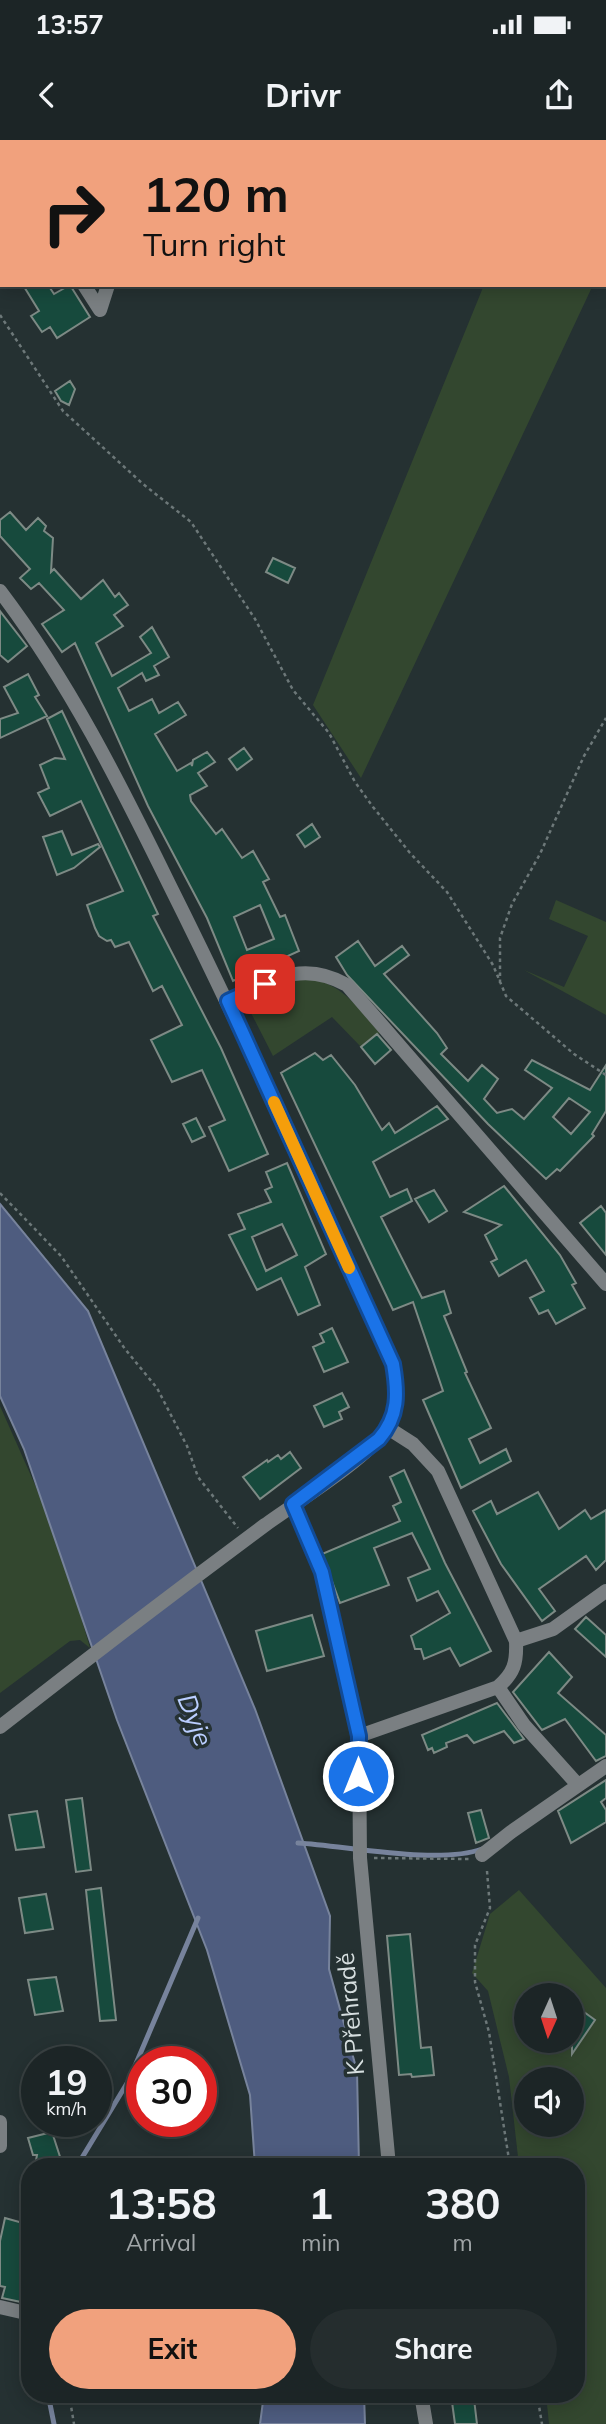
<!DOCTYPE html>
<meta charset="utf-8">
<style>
:root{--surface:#1c2526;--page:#252d2e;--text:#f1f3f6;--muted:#a0a5a7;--line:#3a4243;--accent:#f1a17d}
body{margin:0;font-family:Mulish,sans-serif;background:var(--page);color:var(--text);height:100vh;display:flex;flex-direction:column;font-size:26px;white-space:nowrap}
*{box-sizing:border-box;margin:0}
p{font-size:23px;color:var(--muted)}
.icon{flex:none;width:38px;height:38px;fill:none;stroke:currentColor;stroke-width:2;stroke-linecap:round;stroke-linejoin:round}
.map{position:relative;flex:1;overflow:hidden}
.details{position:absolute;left:21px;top:2018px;width:564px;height:245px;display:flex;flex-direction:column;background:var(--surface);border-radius:28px;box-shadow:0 4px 18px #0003,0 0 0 2px var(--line)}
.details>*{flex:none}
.hud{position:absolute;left:0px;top:0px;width:607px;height:147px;box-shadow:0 4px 18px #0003,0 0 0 2px var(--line);background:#f1a17d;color:#111;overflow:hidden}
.needle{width:46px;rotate:183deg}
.controls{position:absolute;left:514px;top:1843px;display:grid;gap:14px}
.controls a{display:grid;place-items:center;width:70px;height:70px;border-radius:50%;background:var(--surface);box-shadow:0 4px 18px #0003,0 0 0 2px var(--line);font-size:35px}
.speed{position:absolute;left:21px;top:1906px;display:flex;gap:14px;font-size:35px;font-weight:700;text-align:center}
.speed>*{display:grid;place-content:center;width:91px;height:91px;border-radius:50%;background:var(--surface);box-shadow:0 4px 18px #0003,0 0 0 2px var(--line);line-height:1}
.speed small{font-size:18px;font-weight:400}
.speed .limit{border:10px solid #d22;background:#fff;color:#111}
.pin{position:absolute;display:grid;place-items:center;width:60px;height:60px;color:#fff;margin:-30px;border-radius:14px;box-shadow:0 4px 10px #0006}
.me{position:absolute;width:77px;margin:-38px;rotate:0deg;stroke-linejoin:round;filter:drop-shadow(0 0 5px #0008)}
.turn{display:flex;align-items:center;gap:24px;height:147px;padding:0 28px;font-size:32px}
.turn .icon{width:91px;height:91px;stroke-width:2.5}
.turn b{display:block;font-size:49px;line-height:60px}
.eta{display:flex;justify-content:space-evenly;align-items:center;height:119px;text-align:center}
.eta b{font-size:42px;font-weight:700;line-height:49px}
.cta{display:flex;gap:14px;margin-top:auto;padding:14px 28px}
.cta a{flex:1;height:80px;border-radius:42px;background:var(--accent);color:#111;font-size:28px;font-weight:700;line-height:80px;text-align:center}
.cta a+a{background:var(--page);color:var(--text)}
.status{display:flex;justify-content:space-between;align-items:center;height:49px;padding:0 35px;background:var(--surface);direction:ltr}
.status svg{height:19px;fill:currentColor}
header{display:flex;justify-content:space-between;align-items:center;height:91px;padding:0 28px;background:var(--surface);font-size:32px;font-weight:700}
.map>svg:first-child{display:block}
</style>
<div class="status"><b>13:57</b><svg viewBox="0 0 49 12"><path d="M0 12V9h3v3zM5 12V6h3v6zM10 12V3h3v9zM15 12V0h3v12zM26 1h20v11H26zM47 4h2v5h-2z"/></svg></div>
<header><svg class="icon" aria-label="back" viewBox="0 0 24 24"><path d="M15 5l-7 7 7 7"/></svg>Drivr<svg class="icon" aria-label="share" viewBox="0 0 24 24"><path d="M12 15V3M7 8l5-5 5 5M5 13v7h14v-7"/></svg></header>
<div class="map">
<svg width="606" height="2284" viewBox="0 0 606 2284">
<rect width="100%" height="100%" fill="#253132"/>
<path fill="#33472f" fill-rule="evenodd" d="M484,145H593L361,638L313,565Z
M556,760L606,782V875L524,830L564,847L588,796L549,779Z
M299,838C338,838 356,865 380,893L362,908L332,877L273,916L250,871C263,852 277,845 299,838Z
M0,1266L56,1392L90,1508L80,1500L70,1501L0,1553Z
M519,1750L606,1848V2284H549L546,2254H576V2026H519L509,1937L488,1851L472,1833L490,1774ZM527,1855H572V1900H527ZM527,1939H572V1984H527Z"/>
<path fill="#4e5c7f" stroke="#77839c" stroke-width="2" d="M0,1064L88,1171L255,1569L330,1776L329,1829L357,1931L359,2026H255L250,1955L207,1810L117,1580L24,1309L0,1256Z
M264,2254H364L365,2284H260Z"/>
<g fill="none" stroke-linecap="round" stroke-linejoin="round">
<path stroke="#77839c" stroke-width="5" d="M298,1703C348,1706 438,1725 482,1709
M77,2026L129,1940L198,1778
M48,2254L54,2284"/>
</g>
<path fill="#174a3d" stroke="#7d8a85" stroke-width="2" fill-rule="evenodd" d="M23,145H48L54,154L70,145L90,177L57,198L50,187L42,192L31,176L39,171Z
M70,241L75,249L69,265L61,261L55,251Z
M10,372L26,390L38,378L46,386L44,391L53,398L51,432L54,429L81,459L103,440L115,457L119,453L128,465L114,475L123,486L96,503L112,536L151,513L140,497L152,487L169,517L154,526L159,535L146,541L142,533L118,548L129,571L152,559L159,573L178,562L186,575L155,594L177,631L191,623L192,626L193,620L207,612L215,622L198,633L207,646L190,655L191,661L216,694L222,689L242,718L253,711L269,739L263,742L280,777L285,775L299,811L233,841L207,778L148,666L75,503L62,512L42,484L64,470L39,443L31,449L20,438L30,429L0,396V380ZM260,765L274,799L247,810L234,777Z
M273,418L295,428L288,443L266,432Z
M0,471L27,506L8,522L0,515Z
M28,534L39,555L35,557L47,576L0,598V579L18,573L4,547Z
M62,571L158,774L153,776L221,908L268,1014L229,1031L209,987L225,980L202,930L172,942L151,900L182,885L162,846L153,851L129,802L115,807L111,800L107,801L99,796L95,788L87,765L123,751L81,661L50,676L38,653L49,648L40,625L55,618L65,619L47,579Z
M244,608L252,619L237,630L229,619Z
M312,684L320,697L305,707L297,695Z
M62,691L72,715L98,704L100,707L74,728L57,735L43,697Z
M358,801L375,826L402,806L409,815L384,834L437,893L447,908L441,914L468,941L482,925L498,939L484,959L497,973L512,969L524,979L552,948L525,930L532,920L590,950L606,925V971L592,994L594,996L560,1031L557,1029L546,1039L488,984L347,835L336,817ZM569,958L590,972L571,994L553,977Z
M377,894L391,910L375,924L361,907Z
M315,913L323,920L331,915L355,945L382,990L389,983L395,993L437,966L448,979L373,1022L390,1057L407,1049L412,1061L381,1077L422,1158L444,1151L451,1173L444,1176L467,1232L465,1233L491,1288L469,1299L480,1323L506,1309L511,1321L461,1348L423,1260L443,1251L413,1162L393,1170L281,933Z
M196,978L205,996L192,1002L183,984Z
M287,1023L326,1114L305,1127L320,1165L298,1175L281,1138L257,1150L229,1095L245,1089L238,1074L271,1062L265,1050L272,1047L266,1032ZM282,1084L297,1115L266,1131L252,1097Z
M504,1046L560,1115L576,1143L572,1145L585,1168L556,1184L548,1170L539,1174L530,1158L544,1151L526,1120L499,1136L491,1122L497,1119L485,1095L501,1085L464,1072Z
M434,1050L447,1071L429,1082L415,1059Z
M601,1066L606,1073V1115L580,1083Z
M332,1188L348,1222L324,1232L313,1207L324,1202L320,1194Z
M342,1253L349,1267L339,1272L342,1279L324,1287L314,1266Z
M290,1312L301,1328L260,1359L243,1337L267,1320L268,1322L278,1315L281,1319Z
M404,1330L445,1423L491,1511L460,1526L450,1508L424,1519L421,1509H415L411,1496L450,1473L438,1451L417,1461L408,1438L430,1429L412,1393L374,1408L389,1445L340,1463L322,1414L400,1381L393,1366L401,1362L390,1337Z
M538,1352L559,1389L585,1370L591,1379L606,1370V1420L596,1430L586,1416L539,1449L555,1471L542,1481L501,1424L473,1371L491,1361L497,1374Z
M312,1475L324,1516L267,1531L256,1491Z
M586,1477L606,1495V1517L575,1489Z
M549,1512L572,1537L558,1553L606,1595V1616L596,1621L565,1579L542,1590L513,1552Z
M497,1563L524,1599L514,1603L504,1591L474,1603L467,1595L446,1603L447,1607L434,1613L432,1608L428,1610L422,1595Z
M606,1640V1658L601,1662L606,1670V1682L571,1703L558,1671Z
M82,1658L91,1730L76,1732L66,1660Z
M481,1670L489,1698L476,1703L468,1673Z
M37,1671L44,1707L16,1710L9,1675Z
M101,1748L116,1880L100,1881L86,1750Z
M46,1754L53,1789L25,1793L19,1758Z
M410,1794L421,1908L431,1907L434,1935L412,1937L411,1934L399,1935L387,1796Z
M56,1837L63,1871L35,1875L28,1840Z
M584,1872L595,1880L572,1914V1888Z
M52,1992L63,2026H35L37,2015H33L28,1998Z
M5,2078L30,2085V2153L24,2151L21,2162L2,2158L5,2147L0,2146V2101Z
M462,2257L466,2260L474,2259L477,2284H455L452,2262Z"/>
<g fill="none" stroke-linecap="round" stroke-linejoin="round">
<path stroke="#6d7879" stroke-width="2.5" stroke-dasharray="3.5 3.5" stroke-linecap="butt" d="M0,175L63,271L143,344L191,382L255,479L293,550L329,593L355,642L373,667L410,713L447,752L493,825L506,856L574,914L606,935
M500,843V798L512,764L540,714L584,616L606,578
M0,1053L61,1116L125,1209L157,1248L187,1306L198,1337L238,1388
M374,1718L469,1719
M487,1731L490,1768L475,1805V1842L489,1892L510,2026
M69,2254L74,2284
M537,2254L542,2284"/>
<path stroke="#7a7f82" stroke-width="7" d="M293,1365L322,1432L359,1596"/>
<path stroke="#7a7f82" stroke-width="14" d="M156,2L157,0
M0,15L2,17
M84,145L100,170
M100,170L108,145
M228,861C271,841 301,819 347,845L606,1144
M388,1288L413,1304L438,1331L516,1501C517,1523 514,1533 498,1547L359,1596L360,1718L389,2026
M516,1501L553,1489L606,1451
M498,1547L524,1585L578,1645
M482,1715L511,1692L606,1626
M0,1982V2006
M0,2167L30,2174
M421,2254L426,2284"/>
<path stroke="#7a7f82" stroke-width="14" d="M0,451C69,542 119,642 169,744C248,902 320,1063 393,1224C397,1246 401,1271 386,1290C364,1321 298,1361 265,1385C176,1451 88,1518 0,1587"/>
</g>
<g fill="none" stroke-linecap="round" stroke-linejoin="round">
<defs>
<path id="route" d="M265,844L228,861L393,1224C398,1253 399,1276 379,1299L293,1364L322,1432L359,1596L358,1636"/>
</defs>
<use href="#route" stroke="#114b97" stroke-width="18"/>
<use href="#route" stroke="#1a73e8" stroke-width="12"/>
<path stroke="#f59e0b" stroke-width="12" d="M274,962L349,1128"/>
</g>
<g text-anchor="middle" stroke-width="7" stroke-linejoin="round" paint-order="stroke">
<g font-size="24" fill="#d6dedf" stroke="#253132">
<text transform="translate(351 1874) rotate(-95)" y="8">K Přehradě</text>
</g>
<g font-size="26" font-style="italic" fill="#baceff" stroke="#253132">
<text transform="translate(195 1580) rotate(69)" y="9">Dyje</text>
</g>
</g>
</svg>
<div class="controls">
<a><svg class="needle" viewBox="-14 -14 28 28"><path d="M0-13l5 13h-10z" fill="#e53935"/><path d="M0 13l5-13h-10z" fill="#a0a5a7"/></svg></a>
<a><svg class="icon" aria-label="sound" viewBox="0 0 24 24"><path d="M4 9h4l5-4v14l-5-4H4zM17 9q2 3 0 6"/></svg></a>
</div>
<div class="speed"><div>19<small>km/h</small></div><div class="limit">30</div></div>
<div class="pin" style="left:265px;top:844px;background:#d93025"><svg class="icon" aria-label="arrive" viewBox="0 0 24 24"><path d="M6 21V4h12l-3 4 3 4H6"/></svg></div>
<svg class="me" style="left:358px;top:1636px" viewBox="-20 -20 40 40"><circle r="17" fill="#1a73e8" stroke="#fff" stroke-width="3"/><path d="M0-11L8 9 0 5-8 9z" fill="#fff"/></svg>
<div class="hud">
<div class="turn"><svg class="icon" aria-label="right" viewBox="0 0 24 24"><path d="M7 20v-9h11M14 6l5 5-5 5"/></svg><div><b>120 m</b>Turn right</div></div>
</div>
<section class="details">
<div class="eta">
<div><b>13:58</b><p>Arrival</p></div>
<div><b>1</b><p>min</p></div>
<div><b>380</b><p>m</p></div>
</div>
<div class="cta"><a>Exit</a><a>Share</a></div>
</section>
</div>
